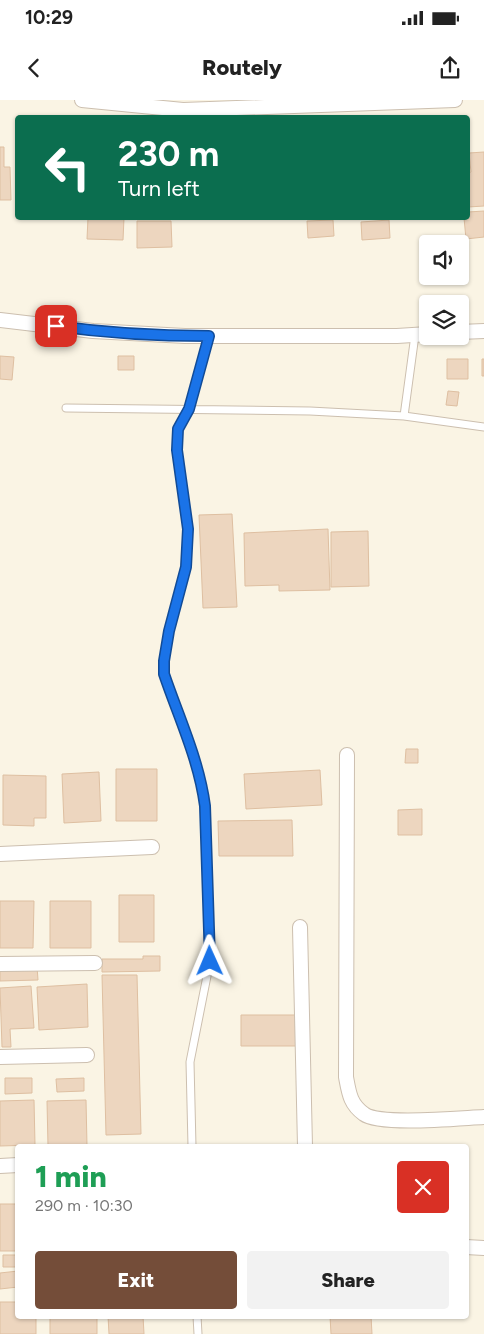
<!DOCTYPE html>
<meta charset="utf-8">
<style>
:root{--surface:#fff;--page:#f2f2f2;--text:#222;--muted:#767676;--accent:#744d39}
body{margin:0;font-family:Figtree,sans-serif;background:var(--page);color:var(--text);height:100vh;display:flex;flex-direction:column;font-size:19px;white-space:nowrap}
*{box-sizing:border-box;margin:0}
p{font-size:16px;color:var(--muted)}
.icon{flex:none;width:28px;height:28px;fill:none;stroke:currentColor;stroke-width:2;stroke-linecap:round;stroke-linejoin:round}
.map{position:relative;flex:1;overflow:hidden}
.sheet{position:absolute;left:15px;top:1044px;width:454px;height:175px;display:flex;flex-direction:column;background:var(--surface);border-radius:5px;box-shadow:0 1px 4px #0004}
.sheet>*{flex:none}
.banner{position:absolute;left:15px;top:15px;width:455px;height:105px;border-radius:5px;box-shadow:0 1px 4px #0004;background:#0b6e4f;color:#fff;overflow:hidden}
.tools{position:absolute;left:419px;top:135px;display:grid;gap:10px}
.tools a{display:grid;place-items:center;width:50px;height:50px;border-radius:5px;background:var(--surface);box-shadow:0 1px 4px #0004;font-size:25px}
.pin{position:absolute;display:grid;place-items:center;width:42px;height:42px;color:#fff;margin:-21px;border-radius:10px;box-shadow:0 2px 8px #0006}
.me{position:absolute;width:55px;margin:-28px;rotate:359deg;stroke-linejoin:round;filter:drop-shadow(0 0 4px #0008)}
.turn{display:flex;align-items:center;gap:18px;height:105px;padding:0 20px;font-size:22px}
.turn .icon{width:65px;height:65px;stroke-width:2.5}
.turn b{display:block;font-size:35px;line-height:42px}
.round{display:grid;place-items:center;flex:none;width:52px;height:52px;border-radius:5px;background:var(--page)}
.overview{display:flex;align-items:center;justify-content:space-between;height:85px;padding:0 20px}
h1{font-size:30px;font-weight:800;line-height:38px;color:#1e9e55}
.button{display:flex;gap:10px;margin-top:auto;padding:10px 20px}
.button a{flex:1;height:58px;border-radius:5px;background:var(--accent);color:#fff;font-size:20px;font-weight:800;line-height:58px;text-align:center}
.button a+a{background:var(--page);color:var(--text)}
.status{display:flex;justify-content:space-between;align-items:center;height:35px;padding:0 25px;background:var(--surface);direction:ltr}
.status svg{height:14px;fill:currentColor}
header{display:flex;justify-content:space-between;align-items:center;height:65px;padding:0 20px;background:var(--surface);font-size:22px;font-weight:800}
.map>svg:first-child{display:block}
</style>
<div class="status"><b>10:29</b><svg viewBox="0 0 49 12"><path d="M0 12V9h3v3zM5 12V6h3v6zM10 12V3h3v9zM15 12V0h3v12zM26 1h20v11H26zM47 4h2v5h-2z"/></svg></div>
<header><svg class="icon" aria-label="back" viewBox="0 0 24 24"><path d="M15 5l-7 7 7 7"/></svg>Routely<svg class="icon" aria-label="share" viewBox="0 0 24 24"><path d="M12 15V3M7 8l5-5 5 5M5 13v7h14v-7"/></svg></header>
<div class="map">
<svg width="484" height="1234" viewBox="0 0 484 1234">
<rect width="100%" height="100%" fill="#faf4e4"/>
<path fill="#edd6bf" stroke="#debfa1" d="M0,47H4V67H10L11,100H0Z
M484,52V106L468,107V73L471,72L469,53Z
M484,111V137L466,139L464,118H468V112Z
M88,118H124L123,140L87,139Z
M333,120L334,136L308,138L307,121Z
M389,120L390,138L362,140L361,122Z
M137,121H171L172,147L137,148Z
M0,256L14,257L12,280L0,279Z
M118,256H134V270H118Z
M447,259H468V279H447Z
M482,259H484V276H482Z
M448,291L459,292L457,306L446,305Z
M232,414L237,507L203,508L199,415Z
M328,429L330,490L279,491V485L245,486L244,433Z
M368,431L369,486L331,487V432Z
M406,649H418V663H405Z
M116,669H157V721H116Z
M320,670L322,705L246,709L244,674Z
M99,672L101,721L64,723L62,674Z
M3,675L46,676V718H34V726L3,725Z
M422,709V735H398V710Z
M292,720L293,756H219L218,721Z
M119,795H154V842H119Z
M0,801H34L33,848H0Z
M50,801H91V848H50Z
M143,856H160V871L102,872V859H143Z
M0,866H37L38,880L0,881Z
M102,875H137L141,1034L106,1035Z
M87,884L88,927L39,930L37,887Z
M31,886L34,928L10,929L11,947H2L0,888Z
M241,915H298V946H241Z
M5,978H32V993L5,994Z
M84,978V991L57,992L56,979Z
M34,1000L35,1045L0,1046V1001Z
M86,1000L87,1046H48L47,1001Z
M0,1104H18V1151H0Z
M3,1155H18V1167H3Z
M18,1171V1187L0,1189V1173Z
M0,1202H18V1216H36V1234H0Z
M50,1216H97V1234H50Z
M108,1216H143L144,1234H109Z
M330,1216H371L372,1234H331Z"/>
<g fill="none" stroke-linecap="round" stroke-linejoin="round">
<defs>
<path id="service" d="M66,308L310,311L404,316L484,327
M404,316L415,235
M192,1046L190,962L210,861L205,706C200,660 179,618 164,575V561L169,531L186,467L188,429L177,350L178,329L189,309L209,236
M197,1216L198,1234"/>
<path id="minor" d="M82,0L183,10L455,0
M0,220L93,231L185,236H397L428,234
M460,232L484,231
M347,655L346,977C349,993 350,1004 364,1014C380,1026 461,1018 484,1017
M0,754L152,747
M300,827L305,1046
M0,864L95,863
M0,957L87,955
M0,1066L18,1065
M466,1147L484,1148"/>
</defs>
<use href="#service" stroke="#ccbfaf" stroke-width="9"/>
<use href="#minor" stroke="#ccbfaf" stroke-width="16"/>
<use href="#service" stroke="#fff" stroke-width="7"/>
<use href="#minor" stroke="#fff" stroke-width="14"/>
</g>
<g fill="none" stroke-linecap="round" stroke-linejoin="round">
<defs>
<path id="route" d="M56,226C106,233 158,236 209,236L189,309L178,329L177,350L188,429L186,467L169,531L164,561V574C179,618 199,660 205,706L210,861"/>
</defs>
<use href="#route" stroke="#114b97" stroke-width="12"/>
<use href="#route" stroke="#1a73e8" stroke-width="9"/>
</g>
</svg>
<div class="tools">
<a><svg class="icon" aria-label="sound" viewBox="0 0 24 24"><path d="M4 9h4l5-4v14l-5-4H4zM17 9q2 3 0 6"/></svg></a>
<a><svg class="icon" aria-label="layers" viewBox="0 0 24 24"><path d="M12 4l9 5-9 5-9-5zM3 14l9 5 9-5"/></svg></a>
</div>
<div class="pin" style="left:56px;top:226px;background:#d93025"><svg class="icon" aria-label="arrive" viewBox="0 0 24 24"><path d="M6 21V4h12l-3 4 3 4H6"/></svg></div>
<svg class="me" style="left:210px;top:861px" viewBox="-20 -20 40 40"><path d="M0-17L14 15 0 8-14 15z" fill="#1a73e8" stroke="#fff" stroke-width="4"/></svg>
<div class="banner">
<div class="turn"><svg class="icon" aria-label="left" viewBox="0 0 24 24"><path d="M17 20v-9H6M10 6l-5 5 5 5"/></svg><div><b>230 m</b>Turn left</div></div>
</div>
<section class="sheet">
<div class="overview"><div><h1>1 min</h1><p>290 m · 10:30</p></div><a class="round" style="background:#d93025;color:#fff"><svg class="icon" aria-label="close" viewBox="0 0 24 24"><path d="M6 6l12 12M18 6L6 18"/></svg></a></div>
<div class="button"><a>Exit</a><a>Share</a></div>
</section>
</div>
